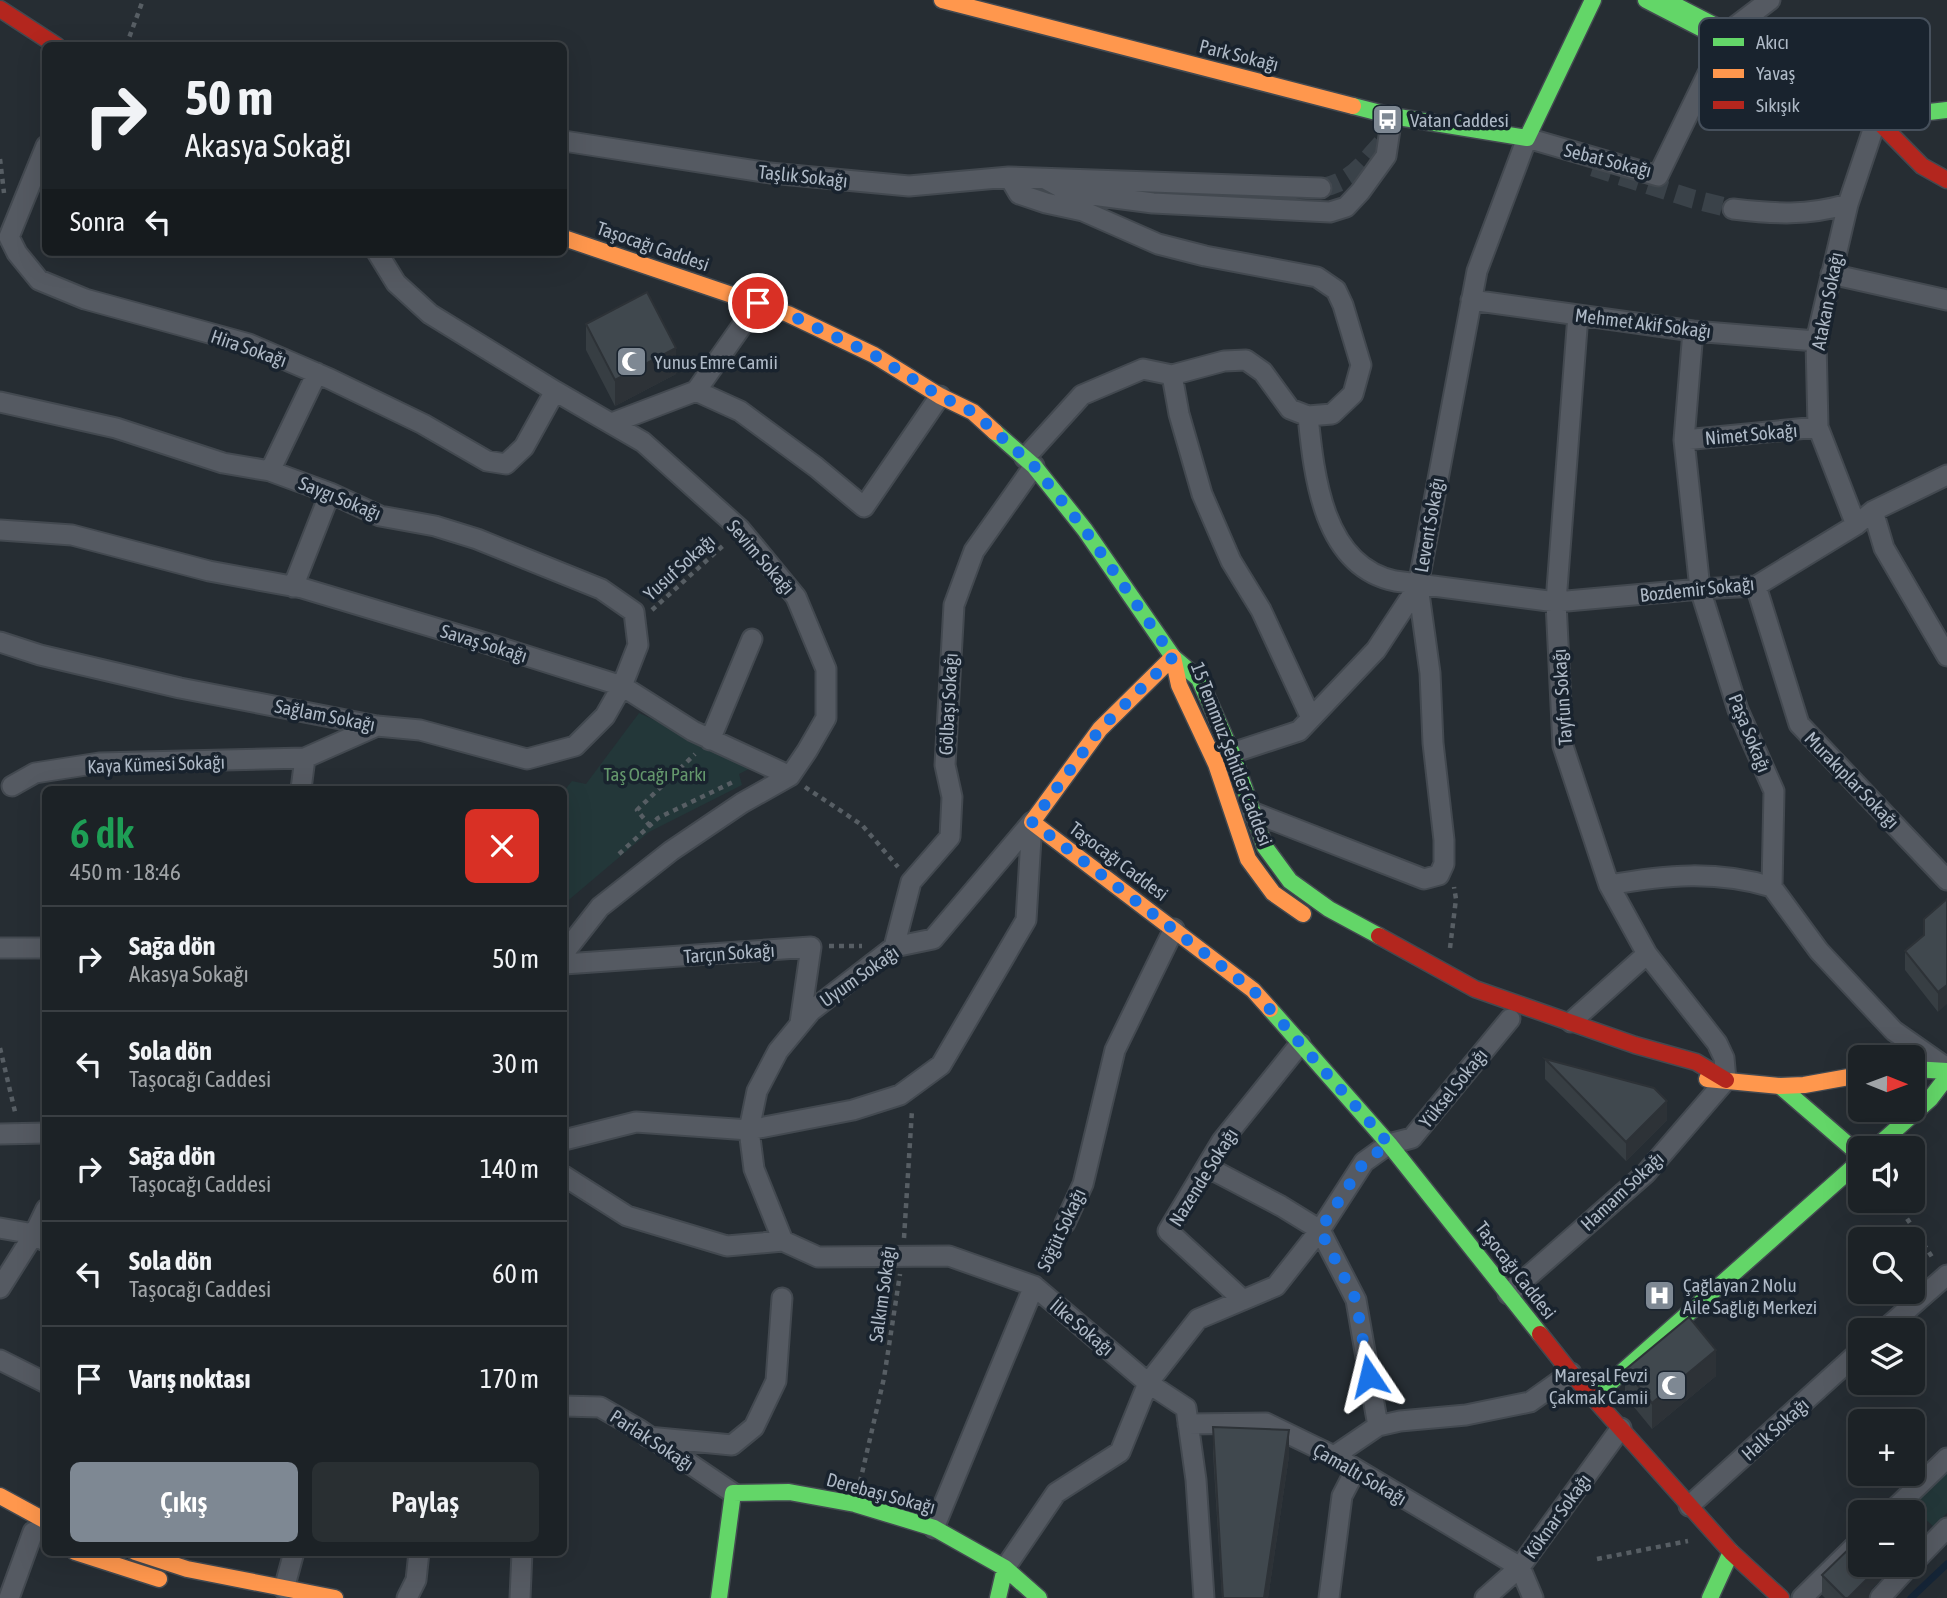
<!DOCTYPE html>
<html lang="tr">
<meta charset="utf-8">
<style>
:root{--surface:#1c2226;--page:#292f32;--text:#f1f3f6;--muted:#a0a4a7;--line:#3a3f43;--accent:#7e8893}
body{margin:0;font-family:"Asap Condensed",sans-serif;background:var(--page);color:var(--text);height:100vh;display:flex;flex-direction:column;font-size:26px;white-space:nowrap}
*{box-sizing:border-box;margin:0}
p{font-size:23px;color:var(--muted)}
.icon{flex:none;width:38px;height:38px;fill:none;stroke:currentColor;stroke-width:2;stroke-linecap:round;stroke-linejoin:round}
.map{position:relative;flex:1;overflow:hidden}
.sheet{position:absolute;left:42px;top:786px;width:525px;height:770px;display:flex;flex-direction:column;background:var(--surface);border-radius:10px;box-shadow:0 7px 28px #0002,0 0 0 2px var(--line)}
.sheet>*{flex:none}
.banner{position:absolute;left:42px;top:42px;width:525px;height:214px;border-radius:10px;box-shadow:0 7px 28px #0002,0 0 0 2px var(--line);background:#1c2226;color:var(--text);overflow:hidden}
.needle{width:46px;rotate:91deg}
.tools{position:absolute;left:1848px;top:1045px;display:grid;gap:14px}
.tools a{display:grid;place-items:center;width:77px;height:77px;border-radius:10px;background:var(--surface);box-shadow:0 7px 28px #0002,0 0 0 2px var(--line);font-size:35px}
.pin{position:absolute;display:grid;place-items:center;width:60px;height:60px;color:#fff;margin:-30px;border:4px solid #fff;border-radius:50%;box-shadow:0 2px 7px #0007}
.me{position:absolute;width:77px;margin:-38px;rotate:350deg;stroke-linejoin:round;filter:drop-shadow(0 0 5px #0008)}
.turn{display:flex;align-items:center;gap:24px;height:147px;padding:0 28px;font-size:32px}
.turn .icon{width:91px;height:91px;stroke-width:2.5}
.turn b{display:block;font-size:49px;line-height:60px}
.then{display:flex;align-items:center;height:66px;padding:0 28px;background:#0003;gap:14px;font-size:26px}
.round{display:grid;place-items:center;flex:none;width:74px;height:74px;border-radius:10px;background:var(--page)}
.overview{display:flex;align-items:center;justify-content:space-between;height:119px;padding:0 28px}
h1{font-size:42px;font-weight:600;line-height:52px;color:#1e9e55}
.button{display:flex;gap:14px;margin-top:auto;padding:14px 28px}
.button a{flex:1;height:80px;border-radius:10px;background:var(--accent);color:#fff;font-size:28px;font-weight:600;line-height:80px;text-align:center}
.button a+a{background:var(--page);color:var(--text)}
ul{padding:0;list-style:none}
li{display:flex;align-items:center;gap:21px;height:105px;padding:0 28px;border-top:2px solid var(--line)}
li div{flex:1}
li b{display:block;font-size:26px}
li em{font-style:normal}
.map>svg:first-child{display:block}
</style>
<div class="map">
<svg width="1947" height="1598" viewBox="0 0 1947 1598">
<rect width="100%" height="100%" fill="#262d33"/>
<path fill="#233739" d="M639,713L755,766L739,774L742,785L649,832L564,904V791L572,781L586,784Z
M1947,1470V1513L1934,1527L1910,1505Z"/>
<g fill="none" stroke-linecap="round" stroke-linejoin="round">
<path stroke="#152537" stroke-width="7" d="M1911,1598L1947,1564"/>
<path stroke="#3a4249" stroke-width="19" stroke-dasharray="19 10" stroke-linecap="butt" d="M1593,167L1693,199L1733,209
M1321,188C1359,180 1367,156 1393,132"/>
<defs>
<path id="street" d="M564,141L770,173L909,186L1009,177L1321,188
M46,146L9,237L17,253L39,280L85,299L249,344L330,379L423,424L487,461L506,464L524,447L555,391
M1009,177L1019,194L1046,203L1083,211L1158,244L1205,256L1317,277L1336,290L1343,305L1361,365L1353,394L1332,414L1308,416L1290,409L1263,372L1246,360L1224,361L1172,375L1143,369L1082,395L1025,458
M1047,180L1069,192L1153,203L1330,212L1346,207L1360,192L1386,156L1392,116
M1733,209C1775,214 1807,216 1848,204
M377,252L396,283L430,314L555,391L643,442L740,529L796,597L826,669V718L807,751L790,776L742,803L671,851L600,907L564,953
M1831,274L1947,300
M1471,300L1693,331L1816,341
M1693,331L1684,440L1700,589L1738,710L1774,791L1772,887L1819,951L1894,1031L1947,1068
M1172,375L1179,414L1202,494L1231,561L1261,610L1311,718
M696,391L740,411L816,467L864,507L940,396
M696,391L758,303
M0,402L116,428L223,463L270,471L330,493L380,516L435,526L477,539L601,589L634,612L638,645L622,686L605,716L575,746L527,759L420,730L377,726L180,688L40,655L0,642
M1308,416C1314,476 1323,566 1395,581L1556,602L1700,589L1756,586L1856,525L1873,511L1947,475
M612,423L696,391
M1684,440L1818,427
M270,471L317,373
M1873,511L1884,548L1947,656
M1856,525L1818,427L1816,341L1848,204L1877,118
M0,530L72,535L209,571L302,588L489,644L622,686L693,731L790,776
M1756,586L1799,724L1947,880
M293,587L330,493
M710,740L752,639
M1232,753L1299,731L1376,650L1418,586
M12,786L35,773L99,763L305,758
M301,789L305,758L377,726
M1252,812L1424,879L1439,875L1444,864V840L1433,743L1430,673L1418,586L1477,271L1527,138L1658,176L1728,32L1770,0
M1609,885C1665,875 1716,870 1772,887
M894,947L911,882L950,837L952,797L945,765L954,605L974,551L1034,466
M0,948H46
M564,964L811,947L800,1023
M1571,1022L1647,954
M0,1134L46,1133
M564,1140L636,1122L749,1130L853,1110L900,1095L941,1065L1026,920L1032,822
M1207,1167L1281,1206L1320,1230L1356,1300L1378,1426
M564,1176L627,1216L727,1246L783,1241L818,1257L949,1256L1034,1286L1148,1383L1186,1408L1196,1480L1204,1598
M1065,1223L1083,1184L1115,1050L1174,929
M0,1228L34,1234L45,1241
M783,1241L754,1169L749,1130L757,1091L778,1051L811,1011L894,947L933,939L1032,822
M0,1288L34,1234L46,1209
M1508,1294L1646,1173L1726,1080L1724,1058L1717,1043L1647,954L1609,885L1563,746L1556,602L1578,315
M1243,1300L1168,1231L1222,1141L1300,1044
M1884,1330L1947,1275
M0,1360L46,1383
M564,1406L600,1407L640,1430L733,1493
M1188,1424L1266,1423L1334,1456L1520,1567
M648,1437L732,1445L754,1427L776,1381L782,1298
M1334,1456L1378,1426L1400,1421L1466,1415L1530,1402L1571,1373
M1689,1506L1860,1351
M1891,1512L1947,1458
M934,1528L1034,1286
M1913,1563L1947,1528
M1520,1567L1533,1598
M1005,1568L1056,1493L1120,1452L1148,1383L1198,1319L1276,1286L1320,1230L1364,1162L1389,1144L1412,1138L1510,1019
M284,1589L294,1552
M9,1598L33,1532
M407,1598L416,1580L419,1552
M520,1598L522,1552
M1329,1598L1342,1496L1356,1469
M1485,1598L1520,1567L1621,1428
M1802,1598L1860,1541
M1880,1598L1911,1564"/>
<path id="fast" d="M1646,0L1850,105L1864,107L1854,97L1665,0
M1353,106L1392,116L1527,138L1593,0
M1877,118L1947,110
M995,432L1034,466L1085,530L1173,657L1199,679L1232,753L1265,847L1290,881L1329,909L1379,936
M1270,1009L1389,1144L1540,1334
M1913,1069L1947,1071
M1780,1086L1860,1155
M1875,1148L1930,1099L1947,1077
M1594,1397L1860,1161
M719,1598L733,1493L789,1492L855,1504L934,1528L1005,1568L1039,1598
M998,1598L1005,1568
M1710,1598L1731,1552"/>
<path id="slow" d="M942,0L1353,106
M564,238L788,314L874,355L940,396L973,412L995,432
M1173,657L1100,729L1032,822L1253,990L1270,1009
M1173,657L1179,685L1216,764L1248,859L1273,893L1303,914
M1707,1079L1780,1086L1804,1085L1860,1075
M0,1496L46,1521
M75,1552L159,1579
M135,1552L187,1569L335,1598"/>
<path id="jam" d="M0,9L57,46
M1864,107L1922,166L1947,180
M1379,936L1475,989L1635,1045L1696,1062L1726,1080
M1540,1334L1571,1373L1731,1552L1781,1598"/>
</defs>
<use href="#street" stroke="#434950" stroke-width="23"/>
<use href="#fast" stroke="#434950" stroke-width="19"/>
<use href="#slow" stroke="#434950" stroke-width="19"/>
<use href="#jam" stroke="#434950" stroke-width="19"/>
<path stroke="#575e64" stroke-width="4.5" stroke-dasharray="5 5" stroke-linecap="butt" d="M126,46L143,0
M0,159L4,193
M652,610L726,543
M805,787L862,825L898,867
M650,826L637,810L695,754
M619,854L658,818L733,782
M829,946H862
M1450,948L1456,899L1454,887
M0,1048L16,1116
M1900,1200L1906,1217L1934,1260
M904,1238L912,1110
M1042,1269L1057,1239
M860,1482L884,1378L900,1274
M1597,1559L1688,1541"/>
<use href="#street" stroke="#555a62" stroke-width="19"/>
<use href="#fast" stroke="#63d668" stroke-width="16"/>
<use href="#slow" stroke="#ff974d" stroke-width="16"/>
<use href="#jam" stroke="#b3261e" stroke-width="16"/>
</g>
<path fill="#373e43" d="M586,324L676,374L615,406L586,350Z
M1947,899L1938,1012L1905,970V951L1924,935Z
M1545,1059L1667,1120L1626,1161L1545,1079Z
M1625,1370L1716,1376L1652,1429L1625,1396Z
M1213,1427L1289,1456L1268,1598H1222L1213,1453Z
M1888,1564V1571L1871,1590L1868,1598H1825L1822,1595V1575Z"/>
<path fill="#2d3237" d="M676,348V374L615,406V380Z
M1947,985V1004L1938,1012V992Z
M1667,1101V1120L1626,1161V1142Z
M1716,1350V1376L1652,1429V1403Z
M1289,1430V1456L1268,1598H1264Z
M1876,1564H1888V1571L1871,1590L1868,1598H1848Z"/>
<path fill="#40484e" stroke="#2d3237" stroke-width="2" d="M647,292L676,348L615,380L586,324Z
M1947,899V985L1938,992L1905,951L1924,935V919Z
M1545,1059L1654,1088L1667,1101L1626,1142Z
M1689,1317L1716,1350L1652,1403L1625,1370Z
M1213,1427L1289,1430L1264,1598H1223Z
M1860,1538V1564H1876L1871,1570L1868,1578L1848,1598H1845L1822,1575Z"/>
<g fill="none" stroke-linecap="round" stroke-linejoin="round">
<path stroke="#1a73e8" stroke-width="12" stroke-dasharray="0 21.6" d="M758,303L788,314L874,355L940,396L973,412L1034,466L1085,530L1173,657L1100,729L1032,822L1253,990L1389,1144L1364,1162L1320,1230L1356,1300L1369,1376"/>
</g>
<defs>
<symbol id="bus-square" viewBox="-11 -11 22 22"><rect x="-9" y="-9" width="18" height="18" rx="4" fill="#7e8893" stroke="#19232e"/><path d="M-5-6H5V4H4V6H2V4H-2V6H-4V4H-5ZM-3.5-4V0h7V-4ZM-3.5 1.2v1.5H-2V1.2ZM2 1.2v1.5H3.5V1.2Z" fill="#fff"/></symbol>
<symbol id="mosque-square" viewBox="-11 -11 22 22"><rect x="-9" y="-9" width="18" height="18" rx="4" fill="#7e8893" stroke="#19232e"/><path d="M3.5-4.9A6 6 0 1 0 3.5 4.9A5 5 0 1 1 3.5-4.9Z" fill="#fff"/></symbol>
<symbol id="hospital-square" viewBox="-11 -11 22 22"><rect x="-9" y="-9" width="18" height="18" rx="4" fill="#7e8893" stroke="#19232e"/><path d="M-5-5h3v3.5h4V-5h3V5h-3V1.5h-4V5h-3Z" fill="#fff"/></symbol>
</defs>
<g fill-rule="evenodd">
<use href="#bus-square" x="1370" y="102" width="35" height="35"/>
<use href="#mosque-square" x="614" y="344" width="35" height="35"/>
<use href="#hospital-square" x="1642" y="1278" width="35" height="35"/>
<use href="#mosque-square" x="1654" y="1368" width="35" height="35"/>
</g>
<g text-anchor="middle" stroke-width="7" stroke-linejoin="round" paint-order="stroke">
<g font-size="19" fill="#aeb9c6" stroke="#19232e">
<text transform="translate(1239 55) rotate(14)" y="7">Park Sokağı</text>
<text transform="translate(1608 160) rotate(14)" y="7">Sebat Sokağı</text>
<text transform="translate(803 176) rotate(6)" y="7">Taşlık Sokağı</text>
<text transform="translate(653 246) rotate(19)" y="7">Taşocağı Caddesi</text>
<text transform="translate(1827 301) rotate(-79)" y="7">Atakan Sokağı</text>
<text transform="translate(1643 323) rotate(7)" y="7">Mehmet Akif Sokağı</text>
<text transform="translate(249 348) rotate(19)" y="7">Hira Sokağı</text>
<text transform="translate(1751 434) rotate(-5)" y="7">Nimet Sokağı</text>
<text transform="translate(340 498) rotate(22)" y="7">Saygı Sokağı</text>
<text transform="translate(1429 525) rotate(-80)" y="7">Levent Sokağı</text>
<text transform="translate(761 557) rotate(49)" y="7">Sevim Sokağı</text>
<text transform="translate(679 567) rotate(-42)" y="7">Yusuf Sokağı</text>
<text transform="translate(1697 589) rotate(-6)" y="7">Bozdemir Sokağı</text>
<text transform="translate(484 643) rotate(17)" y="7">Savaş Sokağı</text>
<text transform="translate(1562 697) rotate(-94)" y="7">Tayfun Sokağı</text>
<text transform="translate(948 704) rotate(-87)" y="7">Gölbaşı Sokağı</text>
<text transform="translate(325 715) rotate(11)" y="7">Sağlam Sokağı</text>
<text transform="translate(1750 733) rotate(68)" y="7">Paşa Sokağı</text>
<text transform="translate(1232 754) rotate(69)" y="7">15 Temmuz Şehitler Caddesi</text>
<text transform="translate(156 764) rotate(-2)" y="7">Kaya Kümesi Sokağı</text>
<text transform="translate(1852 780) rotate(46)" y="7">Murakıplar Sokağı</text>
<text transform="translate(1119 861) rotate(37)" y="7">Taşocağı Caddesi</text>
<text transform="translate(729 953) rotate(-4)" y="7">Tarçın Sokağı</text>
<text transform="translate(859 976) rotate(-35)" y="7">Uyum Sokağı</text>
<text transform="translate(1453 1088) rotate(-51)" y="7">Yüksel Sokağı</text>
<text transform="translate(1203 1177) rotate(-58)" y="7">Nazende Sokağı</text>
<text transform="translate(1622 1191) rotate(-43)" y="7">Hamam Sokağı</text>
<text transform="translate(1061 1230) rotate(-65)" y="7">Söğüt Sokağı</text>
<text transform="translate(1516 1270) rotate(52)" y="7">Taşocağı Caddesi</text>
<text transform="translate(882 1294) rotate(-82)" y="7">Salkım Sokağı</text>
<text transform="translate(1082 1327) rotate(40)" y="7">İlke Sokağı</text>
<text transform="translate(1775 1429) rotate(-42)" y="7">Halk Sokağı</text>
<text transform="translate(652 1440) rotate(33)" y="7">Parlak Sokağı</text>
<text transform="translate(1360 1474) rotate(30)" y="7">Çamaltı Sokağı</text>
<text transform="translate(881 1493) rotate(15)" y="7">Derebaşı Sokağı</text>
<text transform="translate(1557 1516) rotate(-54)" y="7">Köknar Sokağı</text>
</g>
<g font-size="19" fill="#aeb9c6" stroke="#19232e" text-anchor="start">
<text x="1410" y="127">Vatan Caddesi</text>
<text x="654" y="369">Yunus Emre Camii</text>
<text x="1683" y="1292">Çağlayan 2 Nolu<tspan x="1683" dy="22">Aile Sağlığı Merkezi</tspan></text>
<text x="1648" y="1382" text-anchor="end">Mareşal Fevzi<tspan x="1648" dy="22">Çakmak Camii</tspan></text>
</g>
<g font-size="19" fill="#64976c" stroke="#19232e">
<text x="655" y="781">Taş Ocağı Parkı</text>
</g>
</g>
<rect x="1699" y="18" width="231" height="112" rx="10" fill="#19232e" stroke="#46505c" stroke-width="2"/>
<rect x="1713" y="38" width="31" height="8" fill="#63d668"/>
<rect x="1713" y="69" width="31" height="9" fill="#ff974d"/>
<rect x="1713" y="101" width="31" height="8" fill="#b3261e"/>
<g font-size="19" fill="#aeb9c6">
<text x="1756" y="49">Akıcı</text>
<text x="1756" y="80">Yavaş</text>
<text x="1756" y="112">Sıkışık</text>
</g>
</svg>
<div class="tools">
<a><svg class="needle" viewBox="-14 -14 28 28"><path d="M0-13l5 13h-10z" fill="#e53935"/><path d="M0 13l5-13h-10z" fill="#a0a4a7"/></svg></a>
<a><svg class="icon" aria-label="sound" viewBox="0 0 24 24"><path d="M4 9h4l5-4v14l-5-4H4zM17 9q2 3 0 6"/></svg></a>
<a><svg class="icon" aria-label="search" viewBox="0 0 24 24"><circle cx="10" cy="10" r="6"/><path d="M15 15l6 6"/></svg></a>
<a><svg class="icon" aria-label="layers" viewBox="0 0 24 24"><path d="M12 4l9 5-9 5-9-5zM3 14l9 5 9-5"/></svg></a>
<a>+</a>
<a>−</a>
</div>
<div class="pin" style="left:758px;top:303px;background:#d93025"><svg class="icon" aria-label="arrive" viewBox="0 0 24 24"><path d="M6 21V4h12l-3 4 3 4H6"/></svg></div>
<svg class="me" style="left:1369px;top:1376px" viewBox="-20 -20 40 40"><path d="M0-17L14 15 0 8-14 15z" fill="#1a73e8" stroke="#fff" stroke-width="4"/></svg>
<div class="banner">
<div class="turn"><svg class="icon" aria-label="right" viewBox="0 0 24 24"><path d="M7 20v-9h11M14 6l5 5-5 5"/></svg><div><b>50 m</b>Akasya Sokağı</div></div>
<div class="then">Sonra<svg class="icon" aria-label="left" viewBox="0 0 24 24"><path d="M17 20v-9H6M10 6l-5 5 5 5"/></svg></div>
</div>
<section class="sheet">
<div class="overview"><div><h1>6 dk</h1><p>450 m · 18:46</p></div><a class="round" style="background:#d93025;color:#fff"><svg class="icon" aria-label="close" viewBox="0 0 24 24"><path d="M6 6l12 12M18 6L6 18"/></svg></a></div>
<ul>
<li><svg class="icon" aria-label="right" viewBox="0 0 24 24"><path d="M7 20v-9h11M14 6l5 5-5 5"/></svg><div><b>Sağa dön</b><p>Akasya Sokağı</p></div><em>50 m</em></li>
<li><svg class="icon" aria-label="left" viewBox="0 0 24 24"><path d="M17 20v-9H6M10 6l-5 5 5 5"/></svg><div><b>Sola dön</b><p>Taşocağı Caddesi</p></div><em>30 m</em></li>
<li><svg class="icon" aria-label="right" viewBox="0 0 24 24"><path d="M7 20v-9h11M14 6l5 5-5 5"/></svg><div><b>Sağa dön</b><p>Taşocağı Caddesi</p></div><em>140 m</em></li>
<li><svg class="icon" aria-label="left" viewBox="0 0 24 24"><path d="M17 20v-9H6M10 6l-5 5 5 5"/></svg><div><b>Sola dön</b><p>Taşocağı Caddesi</p></div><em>60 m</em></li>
<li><svg class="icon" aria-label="arrive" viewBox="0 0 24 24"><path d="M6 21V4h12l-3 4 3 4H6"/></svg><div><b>Varış noktası</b></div><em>170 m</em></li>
</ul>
<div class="button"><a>Çıkış</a><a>Paylaş</a></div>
</section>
</div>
